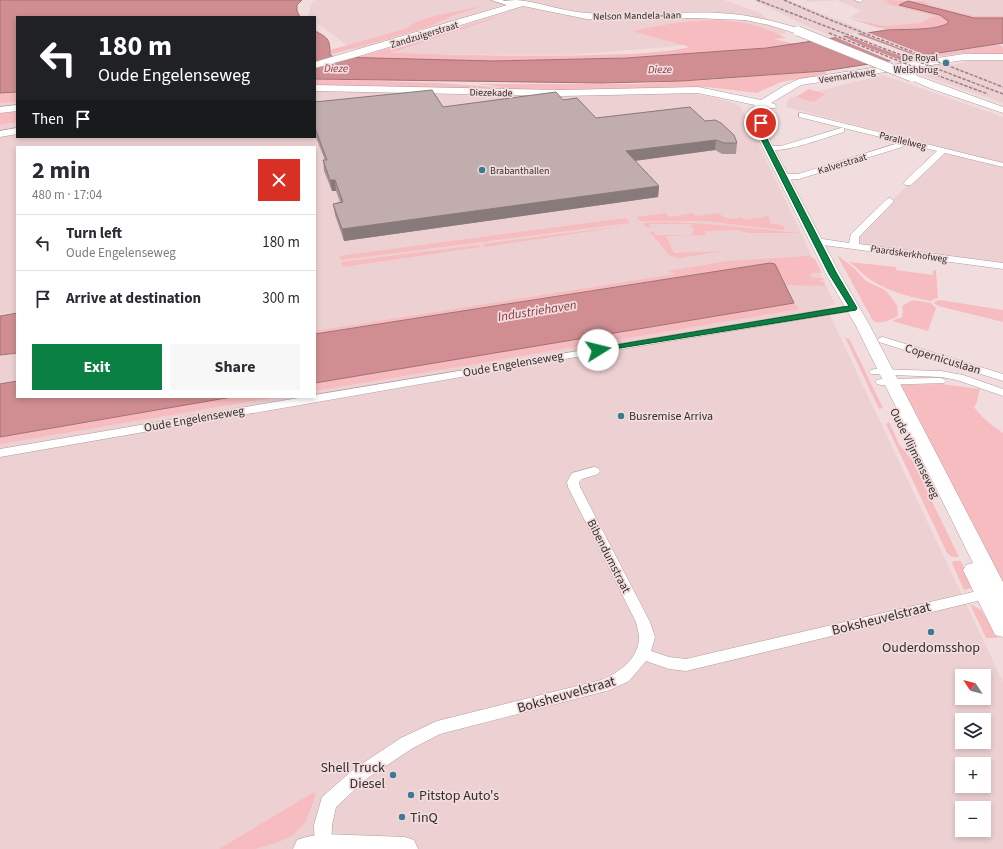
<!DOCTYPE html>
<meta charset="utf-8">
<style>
:root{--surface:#fff;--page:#f7f7f7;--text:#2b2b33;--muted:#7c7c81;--line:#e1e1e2;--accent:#0b8043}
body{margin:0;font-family:"Source Sans 3",sans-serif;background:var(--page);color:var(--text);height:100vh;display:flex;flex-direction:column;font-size:15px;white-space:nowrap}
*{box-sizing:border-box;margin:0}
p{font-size:13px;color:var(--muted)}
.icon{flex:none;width:22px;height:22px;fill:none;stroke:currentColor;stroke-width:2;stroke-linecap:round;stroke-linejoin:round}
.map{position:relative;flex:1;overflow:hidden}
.details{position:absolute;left:16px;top:146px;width:300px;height:252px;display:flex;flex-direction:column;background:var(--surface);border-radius:0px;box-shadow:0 2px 6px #0003}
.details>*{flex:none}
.banner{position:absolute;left:16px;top:16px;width:300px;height:122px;border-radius:0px;box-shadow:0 2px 6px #0003;background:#202124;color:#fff;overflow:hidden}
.needle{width:26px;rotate:306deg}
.tools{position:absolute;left:955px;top:669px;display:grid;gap:8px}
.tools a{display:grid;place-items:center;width:36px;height:36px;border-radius:0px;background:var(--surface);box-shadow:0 2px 6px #0003;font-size:20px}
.pin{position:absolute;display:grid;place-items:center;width:34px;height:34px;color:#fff;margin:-17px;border:2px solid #fff;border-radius:50%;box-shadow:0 1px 4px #0007}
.me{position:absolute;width:44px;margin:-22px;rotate:81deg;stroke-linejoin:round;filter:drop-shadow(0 0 3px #0008)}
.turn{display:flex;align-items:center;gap:14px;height:84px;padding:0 16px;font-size:18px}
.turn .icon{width:52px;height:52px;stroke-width:2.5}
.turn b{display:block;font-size:28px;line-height:34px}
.then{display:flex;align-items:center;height:38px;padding:0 16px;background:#0003;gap:8px;font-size:15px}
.round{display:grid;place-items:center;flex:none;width:42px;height:42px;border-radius:0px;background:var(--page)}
.overview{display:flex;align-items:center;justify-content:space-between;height:68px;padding:0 16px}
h1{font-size:24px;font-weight:700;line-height:30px}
.primary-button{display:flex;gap:8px;margin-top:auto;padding:8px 16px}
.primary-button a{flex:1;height:46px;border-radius:0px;background:var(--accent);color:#fff;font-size:16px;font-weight:700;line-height:46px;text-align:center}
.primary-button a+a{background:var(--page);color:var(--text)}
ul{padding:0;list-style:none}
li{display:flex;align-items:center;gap:12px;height:56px;padding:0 16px;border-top:1px solid var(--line)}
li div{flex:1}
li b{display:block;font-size:15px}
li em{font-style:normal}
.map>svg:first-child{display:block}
</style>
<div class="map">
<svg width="1003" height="849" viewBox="0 0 1003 849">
<rect width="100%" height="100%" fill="#f2ddde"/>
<path fill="#edd0d2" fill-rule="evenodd" d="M315,0H724L758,12L787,33L657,48L566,55L392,54L350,48L315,21V17L308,16L312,2Z
M753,0H787L958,67L954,65L969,61H1003V103L919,74L922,73L807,26Z
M805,0H889L883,1L888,3V4L935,16L920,23L885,26L851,17L861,11L837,0L809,2Z
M915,0H1003V16H974L930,5L924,1Z
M883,75L1003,117V263L868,246L858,242L859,234L944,148L786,107L789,98Z
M315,85L489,87L493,85L651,87L712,97L734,103L741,107L835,304L826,307L1003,682V849H0V434L223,397H315V382L794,303L770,263L315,334V147H17V312L0,314V99L17,98V137H315ZM962,676H984V698H962ZM962,720H984V742H962ZM962,764H984V786H962ZM962,808H984V830H962Z
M17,353V381L0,384V355Z"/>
<path fill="#f7bcbf" d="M889,0L924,1L930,5L974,16H1003V18H974L908,1L900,5L940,15L949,22C942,29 895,31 885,29C873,27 861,22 849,18L885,26L920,23L935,16L887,4L888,3L882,1Z
M484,6L454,15L430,26L401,35L330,55V50L408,28C418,16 467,10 484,6Z
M513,12L390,53C458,55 526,57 593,55C625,54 660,54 690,47L632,31C685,20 736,11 786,38L774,39L795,44L724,52L579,60L493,61L352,59Z
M998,44L1003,47V54L963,53L933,57L928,56Z
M824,71L827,73H825L827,74L781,82L757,93L707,87L624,90L502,89L498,86L475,84H634L707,80Z
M315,79L440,83L493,87L496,89L315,85Z
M809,89L825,94L814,102L796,97Z
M17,92V102L0,103V93Z
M17,112V122L0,125V113Z
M665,213L669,217L693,213L696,216L719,213L723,217L731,219L741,217L745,220L768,216L771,224H778L784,227V230L704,221H640L637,217Z
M626,218L630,223L341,260L339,256Z
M665,222L709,224L800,233H748L739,230L705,231L706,235L666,236L674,253L724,251L680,258L674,257L669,255L650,232L654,231L655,235H692V231H694V228H692L691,224H649L651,228H648L642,223Z
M632,225L485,247L483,244Z
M479,245L480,247L343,267L341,262Z
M837,255L855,269L866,281L883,289L887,292L897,305L898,316C890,320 881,325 873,321Z
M808,256L815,259L822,273H812L810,276L814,278H823L824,280H820V282H824L825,286L786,285L775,264L770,263L315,334V331L675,274L668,271L728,261Z
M849,262L896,267V270L933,275V270L936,271L938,298L934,299L931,301C910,297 889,292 871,280C863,275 857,267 849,262Z
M913,300L931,303L936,308L928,331L892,321L902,317L903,311L902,306Z
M940,300L1003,310V322L938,306L934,303L936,301Z
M794,303L799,309L315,391V383Z
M845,337L850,340L883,408L879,409Z
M941,384L980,389L977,402L974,407C982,418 991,425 1003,433V585L899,385Z
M232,397H277L0,444V437Z
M889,422L899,444L912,460L959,557H952L947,553L886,424Z
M954,561H961L972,588L964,590L952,563Z
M970,604L981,610L998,638H986Z
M314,792L316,794L306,821L293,835L276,843L255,849H219Z"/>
<path fill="#d08e92" stroke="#a27174" d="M0,0H302L297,5V11L300,17H17V92L0,93Z
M908,1L974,18H1003V43L824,71L682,81L601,83L315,79V31C329,38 330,40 330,55L334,57L493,61L626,58L766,48L887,30C900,29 940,31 949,22L940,15L899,5Z
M770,263L775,264L794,303L315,383V334Z
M17,313V353L0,355V316Z
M17,381V397H232L0,437V384Z"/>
<path fill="#f2ddde" d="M864,31L928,56L932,57L925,58L858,32Z
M855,33L919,57L923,59L911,60L845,35Z
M840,35L864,46L903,61L896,63L833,36Z"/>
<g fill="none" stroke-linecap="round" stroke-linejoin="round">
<defs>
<path id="street" d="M491,0H502L510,3L507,5Z
M854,0H863L860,2Z
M799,113H802L1003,163V167L945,153L911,185H905L904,183L905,181L937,151L799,117Z
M841,128H844V132C829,136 776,157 765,148L769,146H781Z
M899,143L903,145L902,147L799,179L783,180L779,177L783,174H798Z
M890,198L894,201L859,237V244L1003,263V269L816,244L811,241L816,238L849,243L851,234L887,199Z
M854,305L858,306L859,308L858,310L628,348L0,457V449L304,397H315V395Z
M883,337L1003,374V381L879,342L878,340L879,338Z
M875,369L941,371L963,375L1003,389V396L957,380L941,377L871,374L869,372L871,370Z
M940,378L944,379L946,381L944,383L881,385L877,384L875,382L877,380L881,379Z
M594,467L598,468L600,471L598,474L582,479L579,482L580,487L650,622L655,637L651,651L669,657L686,659L990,588L995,589L997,593L995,597L990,598L686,671L669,669L646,661L629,681L610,690L440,734L413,748L366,779L336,807L332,825L331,849H315L314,825L322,797L354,769L401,738L437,721L601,680C619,673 639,659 639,637C639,633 637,627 636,622L568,487L567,482L572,473Z"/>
<path id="secondary" d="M516,0C541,2 564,12 588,13C631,17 675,11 718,13C747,14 774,21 801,29L802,31L798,34L769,25L745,20L693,18L614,20L587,19L523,6L356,57L315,68V62L507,5L503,3L504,1Z
M964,54H1003V60H964L801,85L771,103L775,104L776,106L775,108H765L760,113L758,118L840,274L870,326L1003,582V637L995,635L963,570L966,565L973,563L856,326L826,274L748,118L749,113L755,105L698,93L561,96L315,91V85L561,90L698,87L761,100L784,86L799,79Z
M912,74L1003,107V113L932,89L909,79L907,77L909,75Z
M17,105V111L0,113V107Z
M17,128V134L0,137V131Z
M323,834L405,837L414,840L418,849H293L297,840L306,837Z"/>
</defs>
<use href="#street" stroke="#b09d9d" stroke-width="1"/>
<use href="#secondary" stroke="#b09d9d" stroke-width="1"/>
<use href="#street" fill="#fff" fill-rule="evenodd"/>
<use href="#secondary" fill="#fff" fill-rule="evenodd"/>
<path stroke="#928485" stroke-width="1.5" stroke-dasharray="3.5 1.5" stroke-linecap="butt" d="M757,0L1003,94
M784,0L833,21L1003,87
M829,33L909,65L988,94"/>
<defs>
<path id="secondary-bridge" d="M798,31L912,77"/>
</defs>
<use href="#secondary-bridge" stroke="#b09d9d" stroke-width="10" stroke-linecap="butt"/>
<use href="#secondary-bridge" stroke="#fff" stroke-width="9"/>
</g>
<path fill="#a79596" d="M563,100L596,118L705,121L737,143L736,154H722L715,150L635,161L659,186L658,197L344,241L335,215L333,204L340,202L336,191H332L324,171L323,160H325L315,135V102L443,107Z"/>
<path fill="#88797a" d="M716,140L715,150L625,162L626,151Z
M330,180H335L336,191H332Z
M659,186L658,197L344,241L342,229Z"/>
<path fill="#c2adae" stroke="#88797a" d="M432,90L443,107L556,92L563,100L577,98L596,118L690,107L705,121L715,120L721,123L734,135L737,143H724L716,140L626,151L659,186L342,229L333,204L343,202L335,180H330L323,160H327L315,128V102Z"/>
<path fill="#0b8043" stroke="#07532c" d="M761,121L763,123V131L837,274L857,308L856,310L595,352L593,350L595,348H598L849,306L829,274L757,131L758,123Z"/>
<g fill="#3e7a91" stroke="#f2ddde" stroke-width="1.5">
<circle cx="946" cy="63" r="4"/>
<circle cx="482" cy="170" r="4"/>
<circle cx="621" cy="416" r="4"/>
<circle cx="931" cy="632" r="4"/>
<circle cx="393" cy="775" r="4"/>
<circle cx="411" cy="795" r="4"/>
<circle cx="402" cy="817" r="4"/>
</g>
<g text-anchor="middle" stroke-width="3.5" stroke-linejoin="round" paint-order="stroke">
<g font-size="10" fill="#352d2d" stroke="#f2ddde">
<text transform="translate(637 15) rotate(-1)" y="4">Nelson Mandela-laan</text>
<text transform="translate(424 34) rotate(-17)" y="4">Zandzuigerstraat</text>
<text transform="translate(847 75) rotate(-9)" y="4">Veemarktweg</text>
<text transform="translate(491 92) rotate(1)" y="4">Diezekade</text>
<text transform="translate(903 140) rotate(14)" y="4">Parallelweg</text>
<text transform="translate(842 163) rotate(-17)" y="4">Kalverstraat</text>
<text transform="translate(909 253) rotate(8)" y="4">Paardskerkhofweg</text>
</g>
<g font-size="10" fill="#352d2d" stroke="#f2ddde" text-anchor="end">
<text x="938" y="61">De Royal<tspan x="938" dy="12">Welshbrug</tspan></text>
<text x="490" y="174" text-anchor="start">Brabanthallen</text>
</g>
<g font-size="11" font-style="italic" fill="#893842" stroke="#f2ddde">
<text transform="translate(336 68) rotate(1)" y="4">Dieze</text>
<text transform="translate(660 69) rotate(-1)" y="4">Dieze</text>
</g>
<g font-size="12" fill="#352d2d" stroke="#f2ddde">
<text transform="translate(943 359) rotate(17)" y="4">Copernicuslaan</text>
<text transform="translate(513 364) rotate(-10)" y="4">Oude Engelenseweg</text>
<text transform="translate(194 419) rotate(-10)" y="4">Oude Engelenseweg</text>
<text transform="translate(915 453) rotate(64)" y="4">Oude Vlijmenseweg</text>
<text transform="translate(609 556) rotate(63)" y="4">Bibendumstraat</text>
</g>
<g font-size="12" fill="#352d2d" stroke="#f2ddde" text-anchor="start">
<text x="629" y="420">Busremise Arriva</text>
</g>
<g font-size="13" font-style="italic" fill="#893842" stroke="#f2ddde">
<text transform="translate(537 310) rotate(-9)" y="5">Industriehaven</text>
</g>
<g font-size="14" fill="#352d2d" stroke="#f2ddde">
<text transform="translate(881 618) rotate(-14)" y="5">Boksheuvelstraat</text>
<text transform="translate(566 694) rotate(-16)" y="5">Boksheuvelstraat</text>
</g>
<g font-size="14" fill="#352d2d" stroke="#f2ddde" text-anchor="start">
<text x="931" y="652" text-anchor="middle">Ouderdomsshop</text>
<text x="385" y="772" text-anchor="end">Shell Truck<tspan x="385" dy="16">Diesel</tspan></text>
<text x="419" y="800">Pitstop Auto's</text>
<text x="410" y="822">TinQ</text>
</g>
</g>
</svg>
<div class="tools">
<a><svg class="needle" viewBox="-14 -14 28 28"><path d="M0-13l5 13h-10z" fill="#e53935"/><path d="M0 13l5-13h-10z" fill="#7c7c81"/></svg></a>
<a><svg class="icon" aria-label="layers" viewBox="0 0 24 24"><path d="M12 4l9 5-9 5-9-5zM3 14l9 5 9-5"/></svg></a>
<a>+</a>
<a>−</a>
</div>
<div class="pin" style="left:761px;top:123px;background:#d93025"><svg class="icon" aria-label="arrive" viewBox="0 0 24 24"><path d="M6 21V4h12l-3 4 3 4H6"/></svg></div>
<svg class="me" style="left:598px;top:350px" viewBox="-20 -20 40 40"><circle r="19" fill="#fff"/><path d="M0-13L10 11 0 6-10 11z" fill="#0b8043"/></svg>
<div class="banner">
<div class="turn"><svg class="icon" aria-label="left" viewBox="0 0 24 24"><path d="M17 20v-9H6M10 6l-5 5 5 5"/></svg><div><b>180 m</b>Oude Engelenseweg</div></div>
<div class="then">Then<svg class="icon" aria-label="arrive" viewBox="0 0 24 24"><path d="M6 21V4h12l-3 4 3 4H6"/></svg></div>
</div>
<section class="details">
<div class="overview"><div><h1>2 min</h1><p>480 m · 17:04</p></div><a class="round" style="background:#d93025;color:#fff"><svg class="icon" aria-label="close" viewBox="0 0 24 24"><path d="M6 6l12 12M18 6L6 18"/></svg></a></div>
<ul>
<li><svg class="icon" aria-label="left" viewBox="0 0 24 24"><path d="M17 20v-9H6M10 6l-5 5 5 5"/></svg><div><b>Turn left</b><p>Oude Engelenseweg</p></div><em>180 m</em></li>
<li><svg class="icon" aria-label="arrive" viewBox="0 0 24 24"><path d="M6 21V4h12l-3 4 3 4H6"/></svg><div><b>Arrive at destination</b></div><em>300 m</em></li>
</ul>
<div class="primary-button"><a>Exit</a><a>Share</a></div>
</section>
</div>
